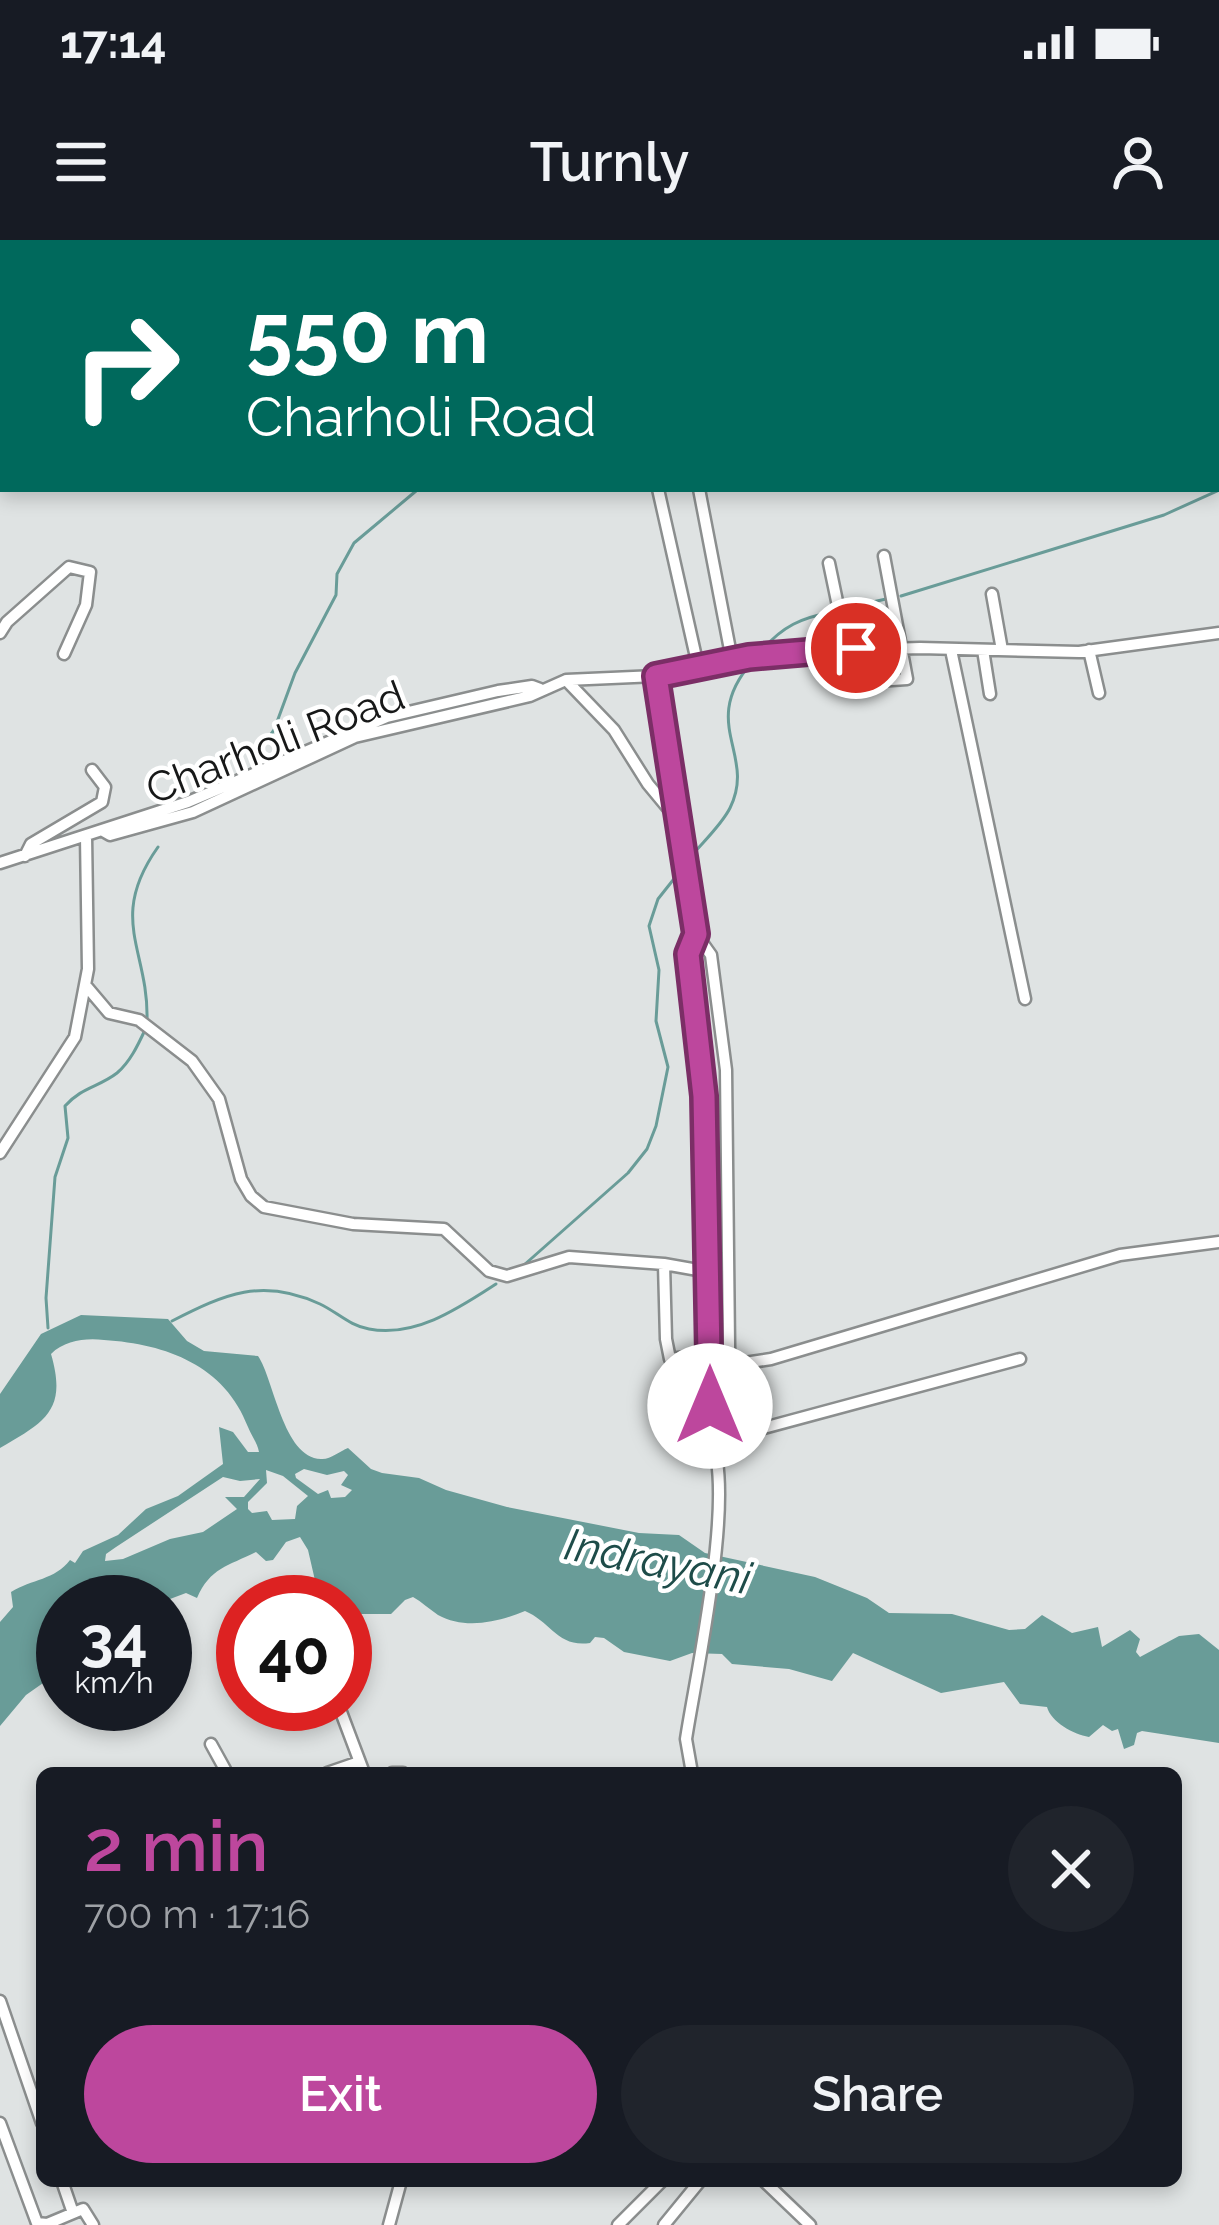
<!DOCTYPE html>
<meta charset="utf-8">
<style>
:root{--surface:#171b24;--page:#20242c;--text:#f1f3f6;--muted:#9ea1a6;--accent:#bd479d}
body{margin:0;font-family:Raleway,sans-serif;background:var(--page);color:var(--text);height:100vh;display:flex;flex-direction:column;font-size:45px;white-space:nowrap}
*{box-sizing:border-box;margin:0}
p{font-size:39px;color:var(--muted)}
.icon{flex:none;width:66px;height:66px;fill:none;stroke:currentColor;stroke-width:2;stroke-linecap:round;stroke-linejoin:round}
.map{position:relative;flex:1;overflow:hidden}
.details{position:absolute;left:36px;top:1527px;width:1146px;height:420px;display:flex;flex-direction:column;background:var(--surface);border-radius:18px;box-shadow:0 6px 18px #0003}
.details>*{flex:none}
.banner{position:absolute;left:0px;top:0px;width:1221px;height:252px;box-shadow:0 6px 18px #0003;background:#00695c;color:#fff;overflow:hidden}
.speed{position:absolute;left:36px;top:1335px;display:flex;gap:24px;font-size:60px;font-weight:700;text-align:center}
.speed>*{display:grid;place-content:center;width:156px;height:156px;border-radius:50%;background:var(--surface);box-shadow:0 6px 18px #0003;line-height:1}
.speed small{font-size:30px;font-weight:400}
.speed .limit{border:18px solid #d22;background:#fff;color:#111}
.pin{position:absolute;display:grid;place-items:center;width:102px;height:102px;color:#fff;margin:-51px;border:6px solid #fff;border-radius:50%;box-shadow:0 3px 12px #0007}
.me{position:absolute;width:132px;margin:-66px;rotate:0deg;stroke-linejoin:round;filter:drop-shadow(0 0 9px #0008)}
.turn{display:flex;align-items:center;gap:42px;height:252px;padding:0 48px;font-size:54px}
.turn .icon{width:156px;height:156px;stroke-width:2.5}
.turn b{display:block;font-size:84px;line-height:102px}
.round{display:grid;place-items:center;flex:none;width:126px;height:126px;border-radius:63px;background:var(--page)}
.overview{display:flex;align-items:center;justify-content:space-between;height:204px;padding:0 48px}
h1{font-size:72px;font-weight:600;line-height:90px;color:var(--accent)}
.cta{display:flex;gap:24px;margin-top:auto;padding:24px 48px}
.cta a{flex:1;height:138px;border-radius:72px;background:var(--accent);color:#fff;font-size:48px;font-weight:600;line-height:138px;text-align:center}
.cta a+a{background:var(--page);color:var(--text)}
.status{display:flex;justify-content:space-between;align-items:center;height:84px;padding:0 60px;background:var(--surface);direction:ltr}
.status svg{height:33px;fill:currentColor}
header{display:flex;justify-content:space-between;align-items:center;height:156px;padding:0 48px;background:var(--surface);font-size:54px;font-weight:600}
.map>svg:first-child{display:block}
</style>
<div class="status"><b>17:14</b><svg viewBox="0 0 49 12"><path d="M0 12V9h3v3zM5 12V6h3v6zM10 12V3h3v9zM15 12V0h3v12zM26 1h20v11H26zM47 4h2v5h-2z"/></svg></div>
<header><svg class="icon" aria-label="menu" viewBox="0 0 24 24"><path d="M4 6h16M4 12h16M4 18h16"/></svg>Turnly<svg class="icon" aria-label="person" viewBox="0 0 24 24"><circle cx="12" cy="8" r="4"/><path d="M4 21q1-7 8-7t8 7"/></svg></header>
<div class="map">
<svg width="1219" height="1985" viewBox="0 0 1219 1985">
<rect width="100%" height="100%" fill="#dfe3e3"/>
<path fill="#699c98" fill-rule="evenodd" d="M81,1075L168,1079L187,1101L204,1111L258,1116C274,1139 283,1218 321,1219C330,1220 340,1211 348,1208L371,1229L382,1233L419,1238L446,1250L507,1267L639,1293L679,1295L705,1313L815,1337L867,1358L889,1373L952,1374L1009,1390L1025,1389L1042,1375L1072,1393L1098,1387L1102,1407L1130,1390L1140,1399L1136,1412L1140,1417L1179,1396L1199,1394L1219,1410V1503L1142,1491L1137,1493L1134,1505L1124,1509L1118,1489L1112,1491L1103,1485L1089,1497C1073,1494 1051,1482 1047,1467L1020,1464L1004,1442L941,1453L853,1413L832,1441L789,1429L732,1424L722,1414L692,1413L670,1421L624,1412L604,1398L595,1397L590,1403C558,1408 550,1381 525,1371C499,1382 465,1390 438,1375C429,1369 422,1362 413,1357L405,1360L391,1374H345V1362H320L308,1310L300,1297L286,1302L273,1320L266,1321L256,1312C228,1326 210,1328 197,1358L186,1353L162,1362H63V1429L26,1455L0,1486V1382L13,1367L11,1352C32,1339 55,1340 70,1320L75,1323L83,1311L118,1295L146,1269L178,1256L223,1224L219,1187L233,1192L248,1212H259C257,1202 252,1197 248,1187C225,1126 167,1104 104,1100C86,1098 65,1100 51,1114C67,1169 47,1181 0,1208V1154L41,1094ZM304,1229L327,1235L344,1231L348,1235L341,1245L352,1250L345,1257L331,1258L328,1250L318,1254L296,1238L295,1234ZM266,1230L283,1236L308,1256L297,1266L295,1279L272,1280L267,1271L252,1273L248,1269V1262L267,1243ZM223,1237L240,1241L260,1239L244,1257H225L237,1269L203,1292L170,1299L123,1319L105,1321L106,1314L116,1307Z"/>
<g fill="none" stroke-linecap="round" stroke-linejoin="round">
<path stroke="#699c98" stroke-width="3" d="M901,356L1164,275L1219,250
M846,368L886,359
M762,410C783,386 801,378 832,372
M252,520L274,490L295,433L336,355L337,334L354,303L416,251
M693,614C705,600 722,584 730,568C757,514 698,484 752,422
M147,780C149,710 107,679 158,607
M524,1025L628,933L647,909L656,886L668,827L656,781L659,730L649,686L658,659L681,630
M172,1081C225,1054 262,1037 320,1064C337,1072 350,1086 369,1089C415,1098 459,1068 496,1044
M48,1088L46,1058L55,937L68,898L65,866C82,847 99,847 117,833C130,822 138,805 145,790"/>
<defs>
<path id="minor" d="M263,0L265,3
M229,3L234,0
M0,93H3
M658,249L698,426
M699,249L732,420
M829,323L847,409
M992,354L1002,410
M0,393L7,382L69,327L90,332L86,365L64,414
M853,408L862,442L907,439L884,316
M951,410L1025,759
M983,410L990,454
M1089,410L1099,453
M656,436L696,694L688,714V731L704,856L710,1196C737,1250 696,1433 686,1499L692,1533
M566,440L614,490L648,544L677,579
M103,591L110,595L193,572L355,497L530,456L566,440L656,436L732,420L801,412L920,408L1079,412L1219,393
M25,616L31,604L102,562L105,547L92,530
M0,623L188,562L387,477L498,451L532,446L540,449
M696,694L711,715L726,830L730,1197L720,1215
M87,747L109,773L139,780L192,821L219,859L241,939L251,956L264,967L353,984L444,989L489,1031L507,1036L569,1017L664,1024L709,1032
M0,913L75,797L88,729L86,596
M664,1024L666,1099L670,1119L711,1114
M731,1125L771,1119L1120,1015L1219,1002
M730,1197L1020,1119
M338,1464L364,1533
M211,1504L227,1533
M327,1533L359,1522
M392,1533H403
M0,1761L42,1883
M0,1883L37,1983L47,1984L83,1969L93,1985
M62,1941L73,1973
M764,1941L810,1985
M389,1985L401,1941
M618,1985L662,1941
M664,1985L700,1941"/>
</defs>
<use href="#minor" stroke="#8b8e8e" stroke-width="15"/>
<use href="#minor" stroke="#fff" stroke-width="10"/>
</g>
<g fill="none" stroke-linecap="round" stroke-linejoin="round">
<defs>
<path id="route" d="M710,1166L704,856L688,714L696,694L656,436L749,417L856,408"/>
</defs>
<use href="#route" stroke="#7b2e66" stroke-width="30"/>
<use href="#route" stroke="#bd479d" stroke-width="21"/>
</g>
<g text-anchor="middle" stroke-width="9" stroke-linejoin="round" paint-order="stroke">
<g font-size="42" fill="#171818" stroke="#fff">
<text transform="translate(275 502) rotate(-21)" y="15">Charholi Road</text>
</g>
<g font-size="45" font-style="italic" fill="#1e4c49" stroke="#fff">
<text transform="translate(658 1321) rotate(11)" y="16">Indrayani</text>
</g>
</g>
</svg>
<div class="speed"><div>34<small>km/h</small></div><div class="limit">40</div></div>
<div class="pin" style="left:856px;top:408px;background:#d93025"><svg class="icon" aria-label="arrive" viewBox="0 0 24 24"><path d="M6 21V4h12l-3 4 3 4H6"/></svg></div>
<svg class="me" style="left:710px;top:1166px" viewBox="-20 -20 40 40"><circle r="19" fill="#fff"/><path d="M0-13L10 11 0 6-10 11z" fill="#bd479d"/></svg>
<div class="banner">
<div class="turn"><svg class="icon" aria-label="right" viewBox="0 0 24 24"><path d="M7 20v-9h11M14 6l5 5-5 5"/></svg><div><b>550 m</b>Charholi Road</div></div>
</div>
<section class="details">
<div class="overview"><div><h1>2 min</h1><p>700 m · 17:16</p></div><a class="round"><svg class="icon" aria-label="close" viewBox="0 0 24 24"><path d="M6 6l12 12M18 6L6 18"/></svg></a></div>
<div class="cta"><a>Exit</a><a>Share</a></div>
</section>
</div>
